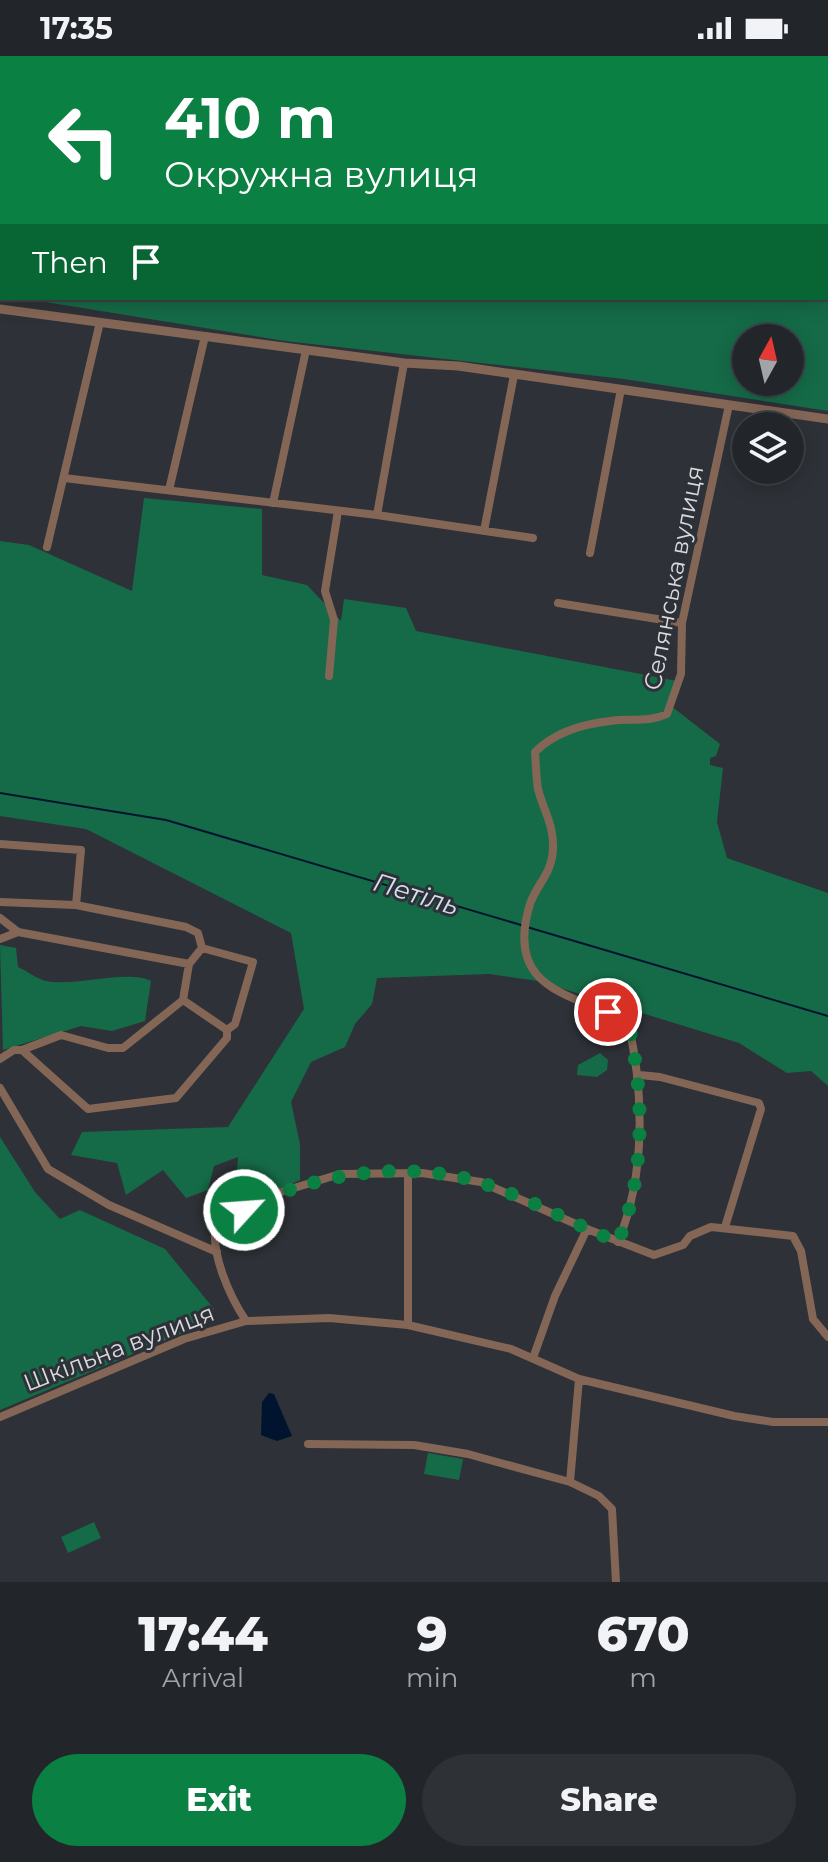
<!DOCTYPE html>
<meta charset="utf-8">
<style>
:root{--surface:#222529;--page:#2e3135;--text:#f1f3f6;--muted:#a2a5a8;--line:#3f4246;--accent:#0b8043}
body{margin:0;font-family:Montserrat,sans-serif;background:var(--page);color:var(--text);height:100vh;display:flex;flex-direction:column;font-size:30px;white-space:nowrap}
*{box-sizing:border-box;margin:0}
p{font-size:26px;color:var(--muted)}
.icon{flex:none;width:44px;height:44px;fill:none;stroke:currentColor;stroke-width:2;stroke-linecap:round;stroke-linejoin:round}
.map{position:relative;height:1526px;overflow:hidden}
.panel{display:flex;flex-direction:column;background:var(--surface);flex:1}
.panel>*{flex:none}
.hud{position:absolute;left:0px;top:0px;width:828px;height:244px;box-shadow:0 4px 20px #0003,0 0 0 2px var(--line);background:#0b8043;color:#fff;overflow:hidden}
.needle{width:52px;rotate:8deg}
.tools{position:absolute;left:732px;top:268px;display:grid;gap:16px}
.tools a{display:grid;place-items:center;width:72px;height:72px;border-radius:50%;background:var(--surface);box-shadow:0 4px 20px #0003,0 0 0 2px var(--line);font-size:40px}
.pin{position:absolute;display:grid;place-items:center;width:68px;height:68px;color:#fff;margin:-34px;border:4px solid #fff;border-radius:50%;box-shadow:0 2px 8px #0007}
.me{position:absolute;width:88px;margin:-44px;rotate:64deg;stroke-linejoin:round;filter:drop-shadow(0 0 6px #0008)}
.turn{display:flex;align-items:center;gap:28px;height:168px;padding:0 32px;font-size:36px}
.turn .icon{width:104px;height:104px;stroke-width:2.5}
.turn b{display:block;font-size:56px;line-height:68px}
.then{display:flex;align-items:center;height:76px;padding:0 32px;background:#0003;gap:16px;font-size:30px}
.eta{display:flex;justify-content:space-evenly;align-items:center;height:136px;text-align:center}
.eta b{font-size:48px;font-weight:800;line-height:56px}
.cta{display:flex;gap:16px;margin-top:auto;padding:16px 32px}
.cta a{flex:1;height:92px;border-radius:48px;background:var(--accent);color:#fff;font-size:32px;font-weight:800;line-height:92px;text-align:center}
.cta a+a{background:var(--page);color:var(--text)}
.status{display:flex;justify-content:space-between;align-items:center;height:56px;padding:0 40px;background:var(--surface);direction:ltr}
.status svg{height:22px;fill:currentColor}
.map>svg:first-child{display:block}
</style>
<div class="status"><b>17:35</b><svg viewBox="0 0 49 12"><path d="M0 12V9h3v3zM5 12V6h3v6zM10 12V3h3v9zM15 12V0h3v12zM26 1h20v11H26zM47 4h2v5h-2z"/></svg></div>
<div class="map">
<svg width="828" height="1526" viewBox="0 0 828 1526">
<rect width="100%" height="100%" fill="#2e3137"/>
<path fill="#156b47" fill-rule="evenodd" d="M0,0H828V355L624,323L285,285L21,242H826V2H2V239ZM790,282V326H746V282Z
M144,442L262,453V519L307,529L341,565L344,543L406,552L416,575L677,625L671,650L720,688L716,700L710,702V709L723,712L717,766L727,802L828,837V1030L811,1015L787,1017L739,987L538,925L489,918L377,922L372,948L355,968L345,991L311,1006L291,1046L300,1088V1124L234,1152L238,1101L214,1110L208,1134L186,1142L163,1114L126,1139L117,1107L71,1099L82,1076L228,1071L304,953L291,877L86,773L0,760V485L29,489L132,535Z
M0,889L16,892L18,911C27,915 37,923 46,925C75,931 128,913 151,925L145,965L112,975L81,970L3,994Z
M600,997L608,1004L607,1014L597,1021L577,1019L578,1009Z
M0,1081L35,1136L60,1163L80,1154L165,1193L214,1253L197,1271L0,1354Z
M428,1397L463,1403L459,1424L424,1418Z
M94,1466L101,1482L68,1497L61,1481Z"/>
<path fill="#01142f" d="M269,1337L274,1338L292,1380L277,1385L261,1379L262,1346Z"/>
<g fill="none" stroke-linecap="round" stroke-linejoin="round">
<path stroke="#01142f" stroke-width="2" d="M0,737L166,764L521,869
M527,871L828,960"/>
<path stroke="#846656" stroke-width="8" d="M64,422L377,459L533,482
M169,434L205,280
M273,447L306,294
M377,459L404,307
M484,475L514,319
M47,491L100,266
M590,497L621,333
M558,547L682,567
M329,620L334,564L325,535L338,455
M0,788L81,794L76,849L0,846
M76,849L186,871L198,877L202,892L189,908
M0,862L18,876L0,883
M202,892L253,906L235,968L227,974
M22,994L61,979L108,992H123L183,944
M0,1003L14,994H22L88,1053L176,1042L227,982V974L183,944L189,908L18,876
M640,1019L660,1021L759,1047L761,1053L725,1171
M0,1032L48,1113L109,1149L217,1196
M618,1186C646,1118 644,1036 628,966C569,937 504,933 530,848C537,827 552,819 553,792C554,769 543,753 538,733C536,721 536,708 535,696C554,677 583,668 610,665C630,662 648,667 667,658L681,618L682,567L729,349
M246,1265C230,1241 210,1197 216,1169L271,1139L340,1118L422,1117L481,1126L587,1173
M408,1269V1117
M533,1302L555,1240L587,1173L654,1199L683,1189L690,1180L711,1171L793,1180L801,1195L813,1263L828,1281
M0,1361L184,1283L246,1265L329,1262L408,1269L511,1293L579,1323L734,1360L773,1366H828
M308,1388L414,1389L468,1398L570,1426L579,1323
M570,1426L599,1440L612,1453L616,1526"/>
<path stroke="#846656" stroke-width="9" d="M0,253L404,307L458,310L828,363"/>
</g>
<g fill="none" stroke-linecap="round" stroke-linejoin="round">
<path stroke="#0b8043" stroke-width="14" stroke-dasharray="0 25.2" d="M244,1154C311,1117 408,1103 482,1127C529,1142 573,1168 618,1186C646,1119 644,1036 628,966L608,956"/>
</g>
<g text-anchor="middle" stroke-width="6" stroke-linejoin="round" paint-order="stroke">
<g font-size="24" fill="#d8dade" stroke="#2e3137">
<text transform="translate(674 522) rotate(-79)" y="8">Селянська вулиця</text>
<text transform="translate(119 1292) rotate(-21)" y="8">Шкільна вулиця</text>
</g>
<g font-size="26" font-style="italic" fill="#d4e1f1" stroke="#2e3137">
<text transform="translate(416 838) rotate(17)" y="9">Петіль</text>
</g>
</g>
</svg>
<div class="tools">
<a><svg class="needle" viewBox="-14 -14 28 28"><path d="M0-13l5 13h-10z" fill="#e53935"/><path d="M0 13l5-13h-10z" fill="#a2a5a8"/></svg></a>
<a><svg class="icon" aria-label="layers" viewBox="0 0 24 24"><path d="M12 4l9 5-9 5-9-5zM3 14l9 5 9-5"/></svg></a>
</div>
<div class="pin" style="left:608px;top:956px;background:#d93025"><svg class="icon" aria-label="arrive" viewBox="0 0 24 24"><path d="M6 21V4h12l-3 4 3 4H6"/></svg></div>
<svg class="me" style="left:244px;top:1154px" viewBox="-20 -20 40 40"><circle r="17" fill="#0b8043" stroke="#fff" stroke-width="3"/><path d="M0-11L8 9 0 5-8 9z" fill="#fff"/></svg>
<div class="hud">
<div class="turn"><svg class="icon" aria-label="left" viewBox="0 0 24 24"><path d="M17 20v-9H6M10 6l-5 5 5 5"/></svg><div><b>410 m</b>Окружна вулиця</div></div>
<div class="then">Then<svg class="icon" aria-label="arrive" viewBox="0 0 24 24"><path d="M6 21V4h12l-3 4 3 4H6"/></svg></div>
</div>
</div>
<section class="panel">
<div class="eta">
<div><b>17:44</b><p>Arrival</p></div>
<div><b>9</b><p>min</p></div>
<div><b>670</b><p>m</p></div>
</div>
<div class="cta"><a>Exit</a><a>Share</a></div>
</section>
